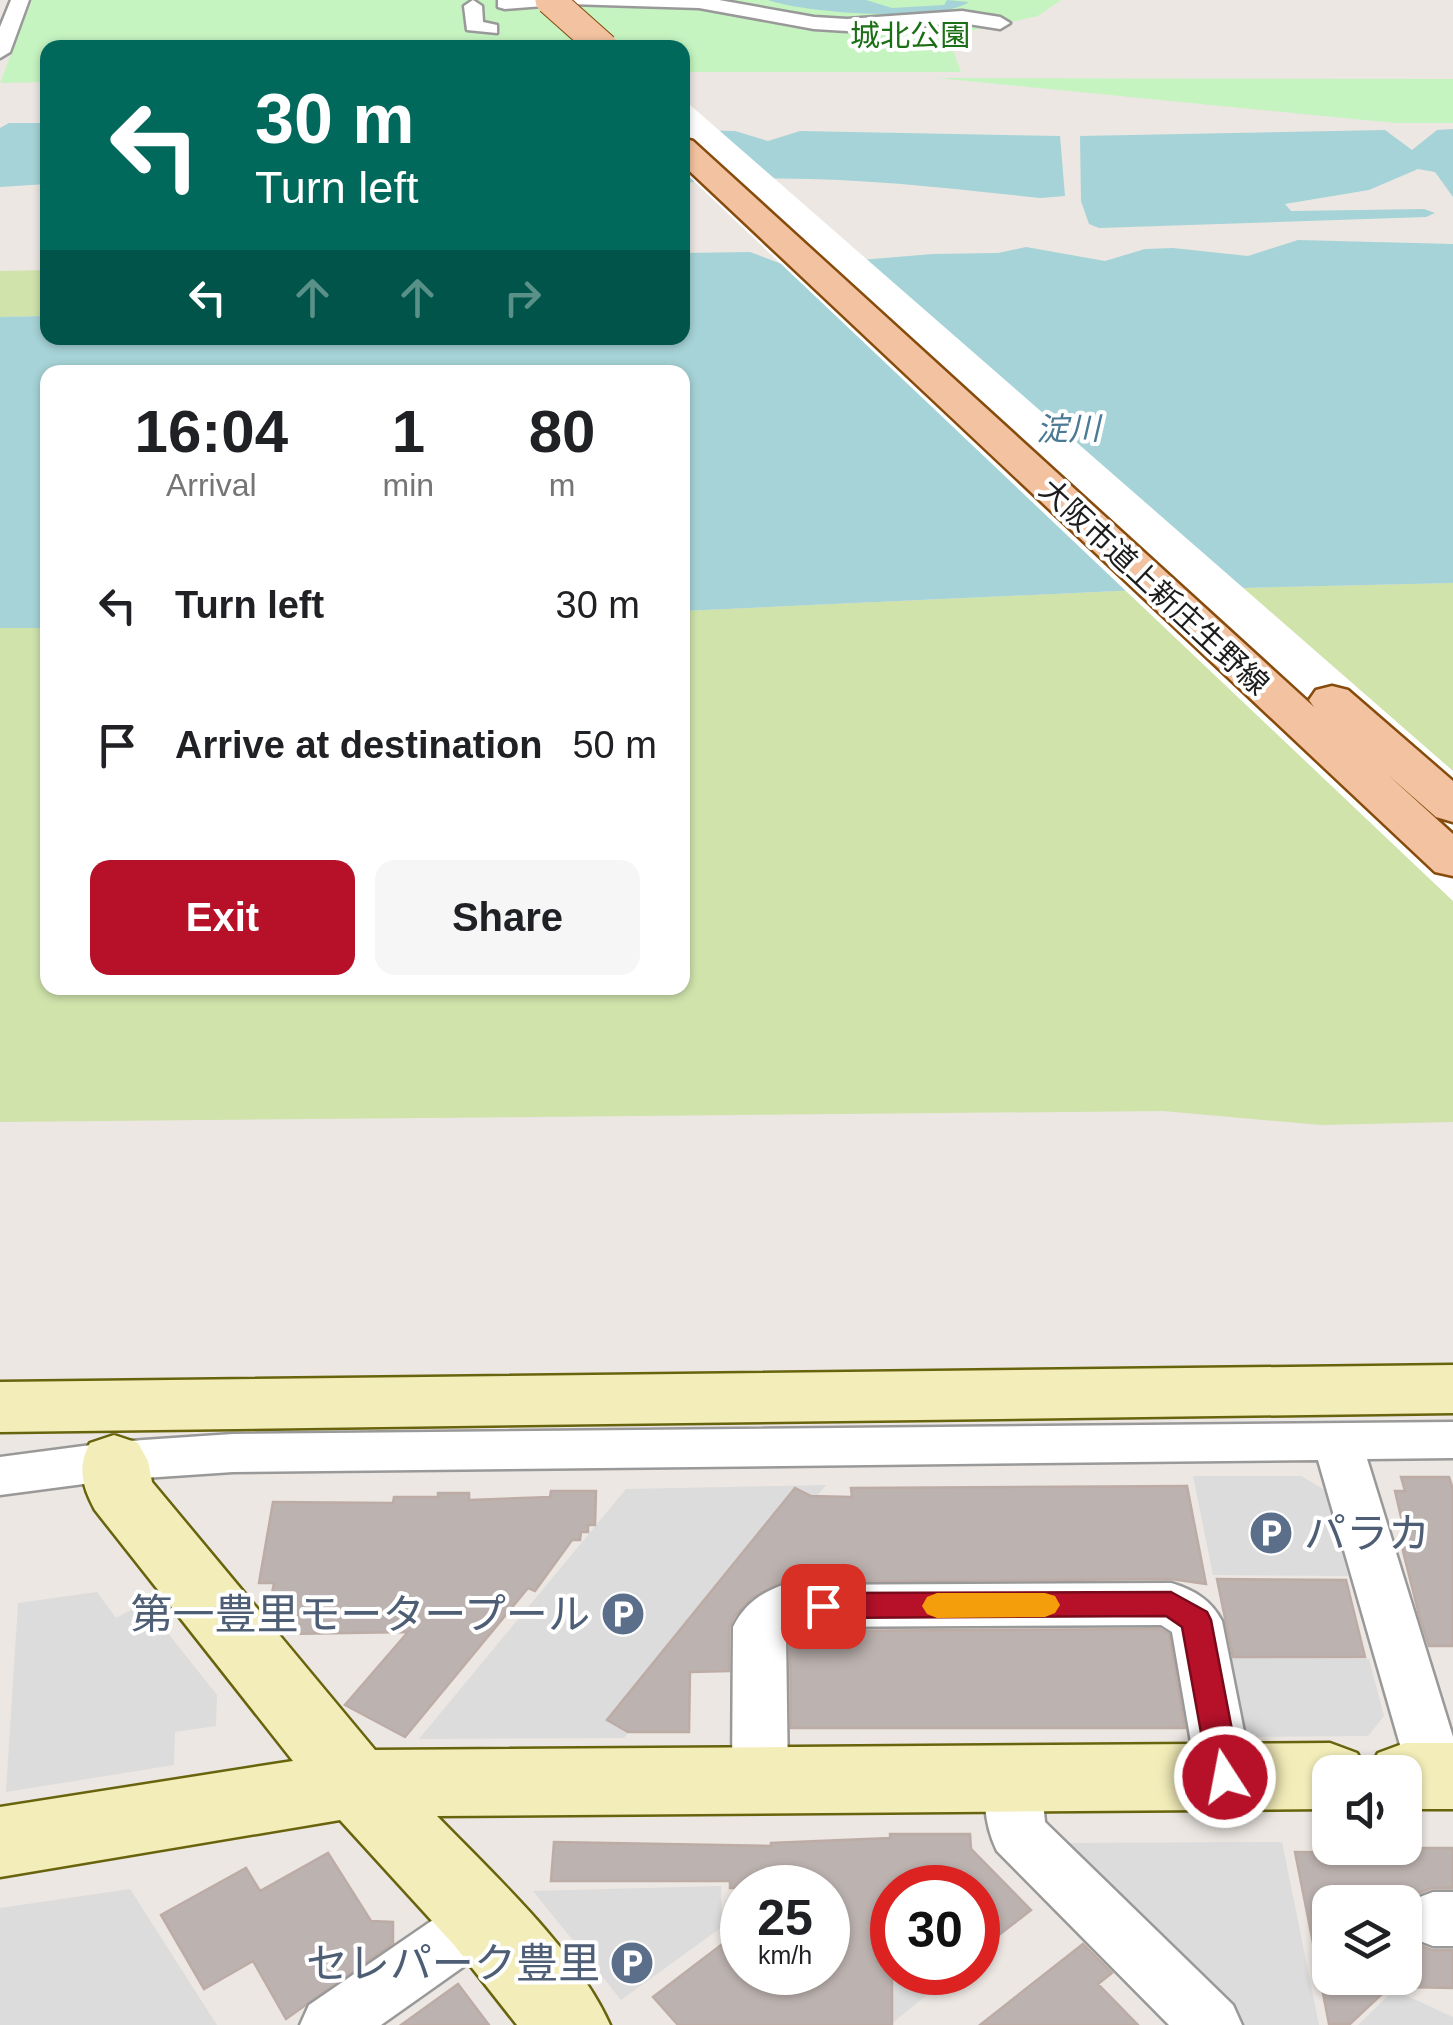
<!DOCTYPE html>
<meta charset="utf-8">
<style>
:root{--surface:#fff;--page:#f6f6f6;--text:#202124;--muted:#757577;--accent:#b7112a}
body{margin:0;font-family:Arial,"Noto Sans JP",sans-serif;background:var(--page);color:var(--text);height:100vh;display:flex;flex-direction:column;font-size:38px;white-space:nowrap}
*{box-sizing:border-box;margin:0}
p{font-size:32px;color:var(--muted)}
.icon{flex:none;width:55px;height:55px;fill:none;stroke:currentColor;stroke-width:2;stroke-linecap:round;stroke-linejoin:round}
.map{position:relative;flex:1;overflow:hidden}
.side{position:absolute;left:40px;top:365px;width:650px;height:630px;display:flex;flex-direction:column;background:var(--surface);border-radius:20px;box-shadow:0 2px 8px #0004}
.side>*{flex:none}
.guide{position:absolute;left:40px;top:40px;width:650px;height:305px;border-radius:20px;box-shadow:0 2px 8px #0004;background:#00695c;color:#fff;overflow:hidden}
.fabs{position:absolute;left:1312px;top:1755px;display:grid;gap:20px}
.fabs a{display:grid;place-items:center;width:110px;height:110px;border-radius:20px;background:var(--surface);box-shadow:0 2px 8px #0004;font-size:50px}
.speed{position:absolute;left:720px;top:1865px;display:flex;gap:20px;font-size:50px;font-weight:700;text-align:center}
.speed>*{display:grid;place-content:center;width:130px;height:130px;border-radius:50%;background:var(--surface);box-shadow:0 2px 8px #0004;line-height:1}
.speed small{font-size:25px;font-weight:400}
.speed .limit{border:15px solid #d22;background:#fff;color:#111}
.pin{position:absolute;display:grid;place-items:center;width:85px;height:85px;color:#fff;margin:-42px;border-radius:20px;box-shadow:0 5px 15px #0006}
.me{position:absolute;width:110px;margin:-55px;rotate:349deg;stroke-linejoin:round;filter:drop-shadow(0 0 8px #0008)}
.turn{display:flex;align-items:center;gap:35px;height:210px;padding:0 50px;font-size:45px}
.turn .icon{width:130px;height:130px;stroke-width:2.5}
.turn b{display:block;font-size:70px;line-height:85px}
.lanes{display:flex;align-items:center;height:95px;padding:0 50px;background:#0003;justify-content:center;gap:50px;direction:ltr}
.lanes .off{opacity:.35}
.eta{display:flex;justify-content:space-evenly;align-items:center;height:170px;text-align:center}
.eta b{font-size:60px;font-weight:700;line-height:70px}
.action{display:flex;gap:20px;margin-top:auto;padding:20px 50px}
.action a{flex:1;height:115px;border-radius:20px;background:var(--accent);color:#fff;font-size:40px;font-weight:700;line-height:115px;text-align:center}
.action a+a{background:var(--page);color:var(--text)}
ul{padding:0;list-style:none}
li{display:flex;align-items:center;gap:30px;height:140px;padding:0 50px}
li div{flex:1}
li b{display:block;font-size:38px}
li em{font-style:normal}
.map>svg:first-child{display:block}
</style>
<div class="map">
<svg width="1453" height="2025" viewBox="0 0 1453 2025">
<rect width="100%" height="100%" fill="#ece7e2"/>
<path fill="#cfe3ab" d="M47,270V316L0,317V271Z
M1453,583V1122L1321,1125L1163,1111L0,1122V628H47L48,988H682L683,611L1117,591Z"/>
<path fill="#c5f4c1" d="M32,0H1061L1038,16L948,36L961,72H683L682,48H48L47,82L0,83Z
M937,78L1453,79V123H1395Z"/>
<path fill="#dcdcdc" d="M1193,1476H1301L1328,1492L1348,1576L1213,1575Z
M826,1485L624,1738L419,1739L626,1489Z
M97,1592L116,1618L144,1603L217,1695L216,1726L175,1732L174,1765L6,1792L18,1603Z
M1229,1658L1369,1659L1384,1716L1368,1736L1244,1737Z
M1282,1842L1319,2025H1242L1055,1843Z
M721,1886L722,1927L621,2000L533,1891Z
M130,1889L217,2025H0V1908Z
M887,1911L892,1917V1972L947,1973L950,1976L890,2025H739L828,1972V1956Z
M1394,1990L1453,2017V2025H1358Z"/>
<path fill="#a6d3d7" d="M768,0H866L892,8L944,5L947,0L969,2C939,23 804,13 768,0Z
M9,123H47V184L0,187V128Z
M1453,129V197L1435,172L1418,169L1369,190L1285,204L1291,211L1424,209L1435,213L1426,217L1099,228L1089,224L1081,201L1080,136L1385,130L1412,150L1437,130Z
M683,130L735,131L768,141L800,131L1060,136L1065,196L1040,198C919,185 805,171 683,183Z
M1298,240L1453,244V583L1117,591L683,611L682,372H48L47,628H0V317L47,316L48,338H682L683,253L750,252L787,266L933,254L998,253L1026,247L1105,261L1145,249L1173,248L1248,256Z"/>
<path fill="#fff" d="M682,98L1453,771V901L683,171Z"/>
<path fill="#bcb2af" stroke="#bdaca6" stroke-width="2.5" d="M1401,1477H1449L1453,1489V1646H1429L1419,1615L1402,1547H1408L1395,1491H1405Z
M1187,1486L1206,1584L1171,1579L782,1582L751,1598L734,1617L729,1627V1671L690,1672L689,1732H628L607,1720L795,1488L811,1496L852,1497L851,1488Z
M551,1491H596L595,1525H588V1532H581L580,1540H572L535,1591L528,1588L405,1737L345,1705L408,1632L288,1634L292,1615L269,1609L274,1583H259L273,1502L393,1503L394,1497H438V1493H469V1500L550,1497Z
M1217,1579L1346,1580L1365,1657H1233Z
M1160,1629L1169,1634L1185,1728H791L790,1637L796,1631Z
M890,1834H970L971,1849L1031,1910L978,1951V1888H892V2025H678L653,1997L742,1929V1972H828V1888H730V1881H551L554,1842L771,1846V1843L890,1838Z
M1410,1848H1453V1888H1432L1411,1896L1405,1910V1902H1330V1957L1316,1958L1295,1852L1411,1853Z
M328,1853L371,1921L393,1922V1943L286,2019L253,1961L204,1989L161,1915L246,1868L260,1891Z
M1405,1931L1411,1942L1432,1950H1453V1988L1405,1987Z
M1083,1944L1112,1973L1098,1984L1138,2025H980Z
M1320,1978H1399L1350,2024H1329Z
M458,1984L489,2025H401Z"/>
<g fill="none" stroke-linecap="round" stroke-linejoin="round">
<defs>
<path id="street" d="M11,0H29L10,52L0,58V27Z
M473,0L482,6L483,22L497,25V33L467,30L464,6Z
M498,0H719L814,17L847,19L962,11L1000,17L1010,23L1000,29L962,23L847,31L814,29L699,8L569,4L505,9L498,7Z
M1453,1422V1458L1367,1459L1453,1737V1794L1437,1800L1417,1793L1409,1776L1318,1460L233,1472L114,1480L0,1495V1457L114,1442L233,1434Z
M1171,1583C1194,1590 1211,1600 1222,1621L1253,1777L1245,1794L1225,1801L1205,1794L1197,1777L1172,1632L1161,1625L795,1627L786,1635L788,1778L780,1795L760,1802L740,1795L732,1778L733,1627C744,1605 760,1593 783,1585Z
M1013,1755L1033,1762L1041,1779L1045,1822L1233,2005L1242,2025H1169L997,1851C984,1824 980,1789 993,1762Z
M483,1892L504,1900L512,1919L504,1938L381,2025H300L309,2005L462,1900Z
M1433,1892H1453V1946H1433L1412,1938L1405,1922L1412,1900Z"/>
<path id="secondary" d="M1453,1365V1413L0,1432V1382Z
M114,1435L138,1443L148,1461L152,1482L375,1750L1330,1743L1357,1753L1367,1772H1330V1809L437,1816C493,1874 578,1952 610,2025H517L454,1945L340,1820L0,1877V1807L293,1761L95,1510C82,1486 77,1467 90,1443Z
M1405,1743H1453V1809H1405V1772H1368L1378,1753Z"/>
<path id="primary" d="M682,138L693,141L1314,707L1309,700L1316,690L1332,686L1348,690L1453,781V822L1436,817L1387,774L1453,834V876L1435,872L682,164Z"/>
</defs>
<use href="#street" stroke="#999" stroke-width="5"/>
<use href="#secondary" stroke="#68640d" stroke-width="5"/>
<use href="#primary" stroke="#874b0c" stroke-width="5"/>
<use href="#street" fill="#fff" fill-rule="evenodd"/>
<use href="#secondary" fill="#f3edb9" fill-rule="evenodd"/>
<use href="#primary" fill="#f3c2a0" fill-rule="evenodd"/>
<defs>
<path id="primary-bridge" d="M550,0L604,48"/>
</defs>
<use href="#primary-bridge" stroke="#874b0c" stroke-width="31" stroke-linecap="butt"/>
<use href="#primary-bridge" stroke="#f3c2a0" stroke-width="29"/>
</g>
<path fill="#b7112a" stroke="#770b1b" stroke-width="2.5" d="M1171,1592L1207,1612L1211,1620L1241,1777L1236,1786L1225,1790L1213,1786L1209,1777L1182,1627L1166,1616L823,1618L812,1614L808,1606L812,1597L823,1593Z"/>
<path fill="#f59e0b" d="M937,1593H1045L1055,1596L1060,1605L1055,1613L1045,1617L937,1618L927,1614L922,1606L927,1597Z"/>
<defs>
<symbol id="parking-disc" viewBox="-11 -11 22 22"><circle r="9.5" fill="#5c6f8a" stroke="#fff"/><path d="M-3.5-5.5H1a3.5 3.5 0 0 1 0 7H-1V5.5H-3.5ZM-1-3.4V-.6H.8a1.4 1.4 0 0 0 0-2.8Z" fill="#fff"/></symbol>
</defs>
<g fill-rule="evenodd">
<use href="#parking-disc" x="1246" y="1508" width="50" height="50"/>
<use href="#parking-disc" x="598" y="1589" width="50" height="50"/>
<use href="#parking-disc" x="607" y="1938" width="50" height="50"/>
</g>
<g text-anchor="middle" stroke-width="8" stroke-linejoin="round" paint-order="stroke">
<g font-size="30" fill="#1b6f14" stroke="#fff">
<text x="910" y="46">城北公園</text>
</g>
<g font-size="30" fill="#1c1c1c" stroke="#fff">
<text transform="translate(1154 587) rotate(43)" y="10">大阪市道上新庄生野線</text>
</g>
<g font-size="32" font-style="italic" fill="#4b7a94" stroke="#fff">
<text transform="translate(1068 429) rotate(-1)" y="11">淀川</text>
</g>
<g font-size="42" fill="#4e5e75" stroke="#fff" text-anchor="end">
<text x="1304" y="1548" text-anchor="start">パラカ</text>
<text x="590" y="1629">第一豊里モータープール</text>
<text x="600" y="1978">セレパーク豊里</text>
</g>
</g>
</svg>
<div class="fabs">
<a><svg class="icon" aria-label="sound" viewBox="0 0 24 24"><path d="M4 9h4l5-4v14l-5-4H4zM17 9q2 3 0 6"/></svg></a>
<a><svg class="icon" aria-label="layers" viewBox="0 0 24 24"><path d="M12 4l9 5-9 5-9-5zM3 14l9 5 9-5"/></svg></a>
</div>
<div class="speed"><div>25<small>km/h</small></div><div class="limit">30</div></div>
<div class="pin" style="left:823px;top:1606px;background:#d93025"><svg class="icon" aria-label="arrive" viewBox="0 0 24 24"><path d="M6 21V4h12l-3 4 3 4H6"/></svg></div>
<svg class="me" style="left:1225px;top:1777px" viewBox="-20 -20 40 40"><circle r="17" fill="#b7112a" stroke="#fff" stroke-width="3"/><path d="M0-11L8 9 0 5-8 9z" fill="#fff"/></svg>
<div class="guide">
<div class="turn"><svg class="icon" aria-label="left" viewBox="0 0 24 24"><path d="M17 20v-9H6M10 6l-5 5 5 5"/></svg><div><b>30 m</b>Turn left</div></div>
<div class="lanes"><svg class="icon" aria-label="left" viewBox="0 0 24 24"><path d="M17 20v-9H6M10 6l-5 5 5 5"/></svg><svg class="icon off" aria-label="ahead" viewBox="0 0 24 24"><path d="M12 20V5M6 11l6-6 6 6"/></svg><svg class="icon off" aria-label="ahead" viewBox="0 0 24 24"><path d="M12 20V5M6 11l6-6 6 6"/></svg><svg class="icon off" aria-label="right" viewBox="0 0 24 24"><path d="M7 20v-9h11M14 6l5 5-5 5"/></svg></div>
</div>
<section class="side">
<div class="eta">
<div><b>16:04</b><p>Arrival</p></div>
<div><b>1</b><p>min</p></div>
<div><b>80</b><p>m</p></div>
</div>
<ul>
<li><svg class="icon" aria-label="left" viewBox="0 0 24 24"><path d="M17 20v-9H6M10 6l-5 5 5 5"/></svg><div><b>Turn left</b></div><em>30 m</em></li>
<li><svg class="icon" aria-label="arrive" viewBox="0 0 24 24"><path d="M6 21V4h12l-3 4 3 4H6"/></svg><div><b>Arrive at destination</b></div><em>50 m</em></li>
</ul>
<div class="action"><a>Exit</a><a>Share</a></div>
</section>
</div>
